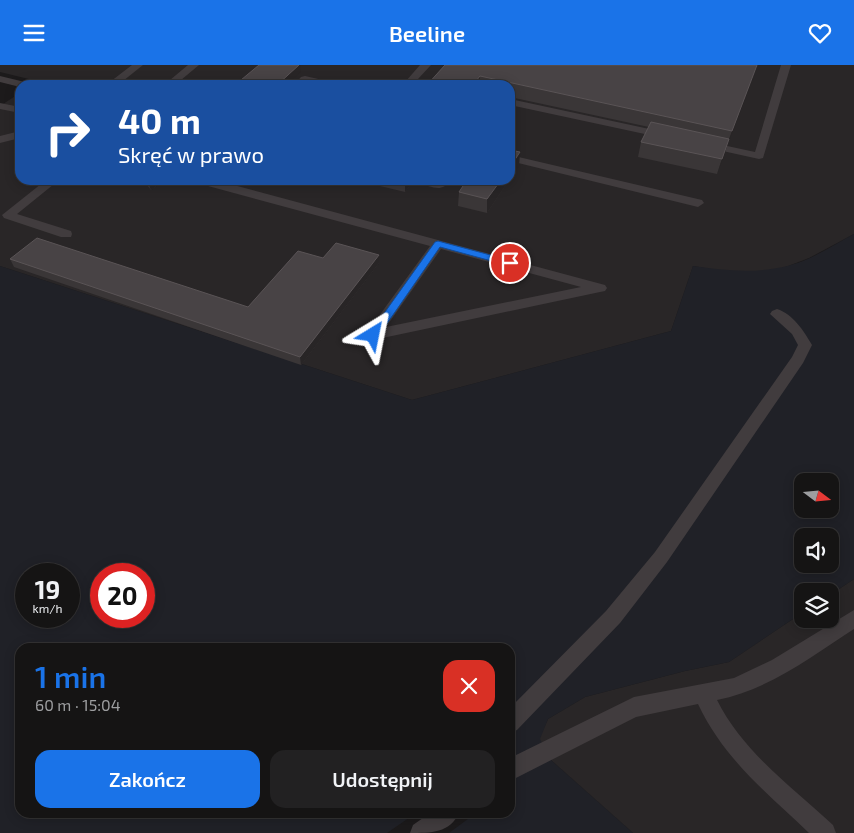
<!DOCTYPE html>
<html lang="pl">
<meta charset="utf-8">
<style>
:root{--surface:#151414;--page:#222122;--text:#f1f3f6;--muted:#9d9ea0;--line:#343334;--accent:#1a73e8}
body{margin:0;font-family:"Exo 2",sans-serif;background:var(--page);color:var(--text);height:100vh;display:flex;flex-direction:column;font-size:19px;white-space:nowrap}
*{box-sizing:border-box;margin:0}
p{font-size:16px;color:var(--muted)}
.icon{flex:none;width:28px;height:28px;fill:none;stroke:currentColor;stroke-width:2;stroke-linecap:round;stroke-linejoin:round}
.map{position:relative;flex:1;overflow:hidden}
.panel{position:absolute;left:15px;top:578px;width:500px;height:175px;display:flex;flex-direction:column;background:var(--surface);border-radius:15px;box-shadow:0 2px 12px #0003,0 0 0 1px var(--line)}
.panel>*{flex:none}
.top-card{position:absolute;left:15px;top:15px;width:500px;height:105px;border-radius:15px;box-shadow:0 2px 12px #0003,0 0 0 1px var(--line);background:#1a4fa0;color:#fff;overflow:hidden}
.needle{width:32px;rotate:106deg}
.buttons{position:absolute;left:794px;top:408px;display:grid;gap:10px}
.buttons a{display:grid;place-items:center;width:45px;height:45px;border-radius:10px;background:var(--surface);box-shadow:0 2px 12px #0003,0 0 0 1px var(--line);font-size:25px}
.speed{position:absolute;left:15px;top:498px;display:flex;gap:10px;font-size:25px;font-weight:700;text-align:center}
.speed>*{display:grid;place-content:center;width:65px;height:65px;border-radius:50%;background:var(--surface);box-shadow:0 2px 12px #0003,0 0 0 1px var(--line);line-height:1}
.speed small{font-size:12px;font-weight:400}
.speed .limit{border:8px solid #d22;background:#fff;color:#111}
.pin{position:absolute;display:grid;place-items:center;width:42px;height:42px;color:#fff;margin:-21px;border:2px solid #fff;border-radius:50%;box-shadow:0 1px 5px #0007}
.me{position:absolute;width:55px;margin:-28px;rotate:35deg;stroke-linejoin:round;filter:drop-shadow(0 0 4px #0008)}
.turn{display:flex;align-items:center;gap:18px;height:105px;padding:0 20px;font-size:22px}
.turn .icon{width:65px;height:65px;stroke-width:2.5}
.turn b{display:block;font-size:35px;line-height:42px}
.round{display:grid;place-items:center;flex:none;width:52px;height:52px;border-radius:15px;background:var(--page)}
.summary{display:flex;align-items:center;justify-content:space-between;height:85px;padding:0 20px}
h1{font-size:30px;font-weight:600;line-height:38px;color:var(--accent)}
.action{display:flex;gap:10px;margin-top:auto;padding:10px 20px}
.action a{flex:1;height:58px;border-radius:15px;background:var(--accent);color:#fff;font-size:20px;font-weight:600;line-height:58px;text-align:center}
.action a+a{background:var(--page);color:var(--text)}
header{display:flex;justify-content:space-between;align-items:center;height:65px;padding:0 20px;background:var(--accent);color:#fff;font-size:22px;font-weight:600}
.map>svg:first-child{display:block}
</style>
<header><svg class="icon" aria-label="menu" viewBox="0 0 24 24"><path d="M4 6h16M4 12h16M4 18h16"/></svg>Beeline<svg class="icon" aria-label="heart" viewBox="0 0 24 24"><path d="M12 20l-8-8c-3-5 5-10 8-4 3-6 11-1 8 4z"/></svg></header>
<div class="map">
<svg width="854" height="768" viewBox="0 0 854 768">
<rect width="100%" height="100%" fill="#1c1a1b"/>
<path fill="#292627" d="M0,0H854V169L809,193L783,203L763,206H722L693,201L671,266L412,335L0,201V41L20,28V115H510V20H31L37,16L0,7Z
M854,514V768H633L552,696L539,674L548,654L585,632L685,606L729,597L802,548V554H830V530Z"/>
<path fill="#202127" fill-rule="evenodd" d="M854,169V514L830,530V526H802V548L729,597L685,606L585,632L548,654L540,674L552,696L633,768H449L476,748H510V582H20V748H416L387,768H0V201L412,335L671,266L693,201C732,207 773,210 810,193C825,186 839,177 854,169ZM802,416H830V444H802ZM802,471H830V499H802ZM26,509H69V551H26ZM101,509H144V551H101Z"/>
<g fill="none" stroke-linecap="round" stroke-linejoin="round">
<path fill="#413c3e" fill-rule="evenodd" d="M132,0H143L118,20H106Z
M188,0H199L175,20H164Z
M420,0H431L418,14L433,18L434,20H415L406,16Z
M781,0H791L763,93L759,94L700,81L698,79L704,76L755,87Z
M0,11L29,18L30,20H20V22L0,17Z
M305,11L336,18L337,20H318L307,18L305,20H294L301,12Z
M510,34L668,68L674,71L668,74L510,40Z
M0,38L20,42V48L0,44Z
M20,66V73L0,78V71Z
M510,90L702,135L704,138L698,142L510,96Z
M46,115H59L17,149L71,166L72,169L71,172H61L4,153L2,150Z
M195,115H215L605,220L607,223L605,226L600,227L373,275L368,274L366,270L368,266L430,181L197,118ZM441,184L581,222L386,262Z
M416,115H451C441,129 432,121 418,118Z
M777,244C793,249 804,266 812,280L803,298L667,497L620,558L517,665L510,668V643L606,546L655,487L792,292L798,280L792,269L770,249L772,246Z
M854,545V564C811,592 768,625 717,635C743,687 792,722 833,760L836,768H809C766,727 724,694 698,639L636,652L510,716V693L634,632L734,613L772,595Z
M430,748H459C450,768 431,768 410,768L413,760Z"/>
</g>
<path fill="#3a3637" d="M445,0H758L727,79L717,109L638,92L641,77L649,62L510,32V20H427Z
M143,115H164L151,125Z
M355,115H414L405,127Z
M467,115H509L487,148L458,141L459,127Z
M379,190V198L301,300L14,202L10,194L248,242L323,193Z"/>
<path fill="#282526" d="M299,0H300L301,7L286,20H277Z
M757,0H758L728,79L732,66Z
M480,11L479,20H473Z
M729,74L725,88L717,109L722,94Z
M520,87L519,101L510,114V102Z
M152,115H164L151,125L148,117Z
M405,115H414L405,127Z
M501,115H509L487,148V134Z
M379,190V198L301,300L300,292Z"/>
<path fill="#484345" stroke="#5a5456" d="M259,0H299L277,20H235Z
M445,0H757L732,66L480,11L473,20H427Z
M651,57L729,74L722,94L641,77Z
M510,85L520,87L510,102Z
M467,115H501L487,134L459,127Z
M37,173L248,242L298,186L323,193L336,178L379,190L300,292L10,194Z"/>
<path fill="#1a73e8" stroke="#114b97" d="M438,176L513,196L515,198L510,201L440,182L377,273H370V268L435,177Z"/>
</svg>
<div class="buttons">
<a><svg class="needle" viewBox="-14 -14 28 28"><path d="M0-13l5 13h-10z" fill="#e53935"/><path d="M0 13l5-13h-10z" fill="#9d9ea0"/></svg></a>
<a><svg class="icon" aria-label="sound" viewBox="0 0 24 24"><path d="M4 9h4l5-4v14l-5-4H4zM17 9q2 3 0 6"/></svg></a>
<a><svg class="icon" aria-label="layers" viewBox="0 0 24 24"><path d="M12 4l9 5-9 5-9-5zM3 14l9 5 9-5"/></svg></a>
</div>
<div class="speed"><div>19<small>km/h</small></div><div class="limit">20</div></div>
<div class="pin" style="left:510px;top:198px;background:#d93025"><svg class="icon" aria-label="arrive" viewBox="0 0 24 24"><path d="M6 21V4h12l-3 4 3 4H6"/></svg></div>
<svg class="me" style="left:373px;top:270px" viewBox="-20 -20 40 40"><path d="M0-17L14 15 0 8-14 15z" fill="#1a73e8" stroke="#fff" stroke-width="4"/></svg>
<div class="top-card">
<div class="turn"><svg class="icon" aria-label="right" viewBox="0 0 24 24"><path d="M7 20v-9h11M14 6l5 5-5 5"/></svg><div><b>40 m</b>Skręć w prawo</div></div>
</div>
<section class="panel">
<div class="summary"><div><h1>1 min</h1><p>60 m · 15:04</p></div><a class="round" style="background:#d93025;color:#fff"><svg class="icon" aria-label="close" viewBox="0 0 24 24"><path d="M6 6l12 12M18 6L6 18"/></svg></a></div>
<div class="action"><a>Zakończ</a><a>Udostępnij</a></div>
</section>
</div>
